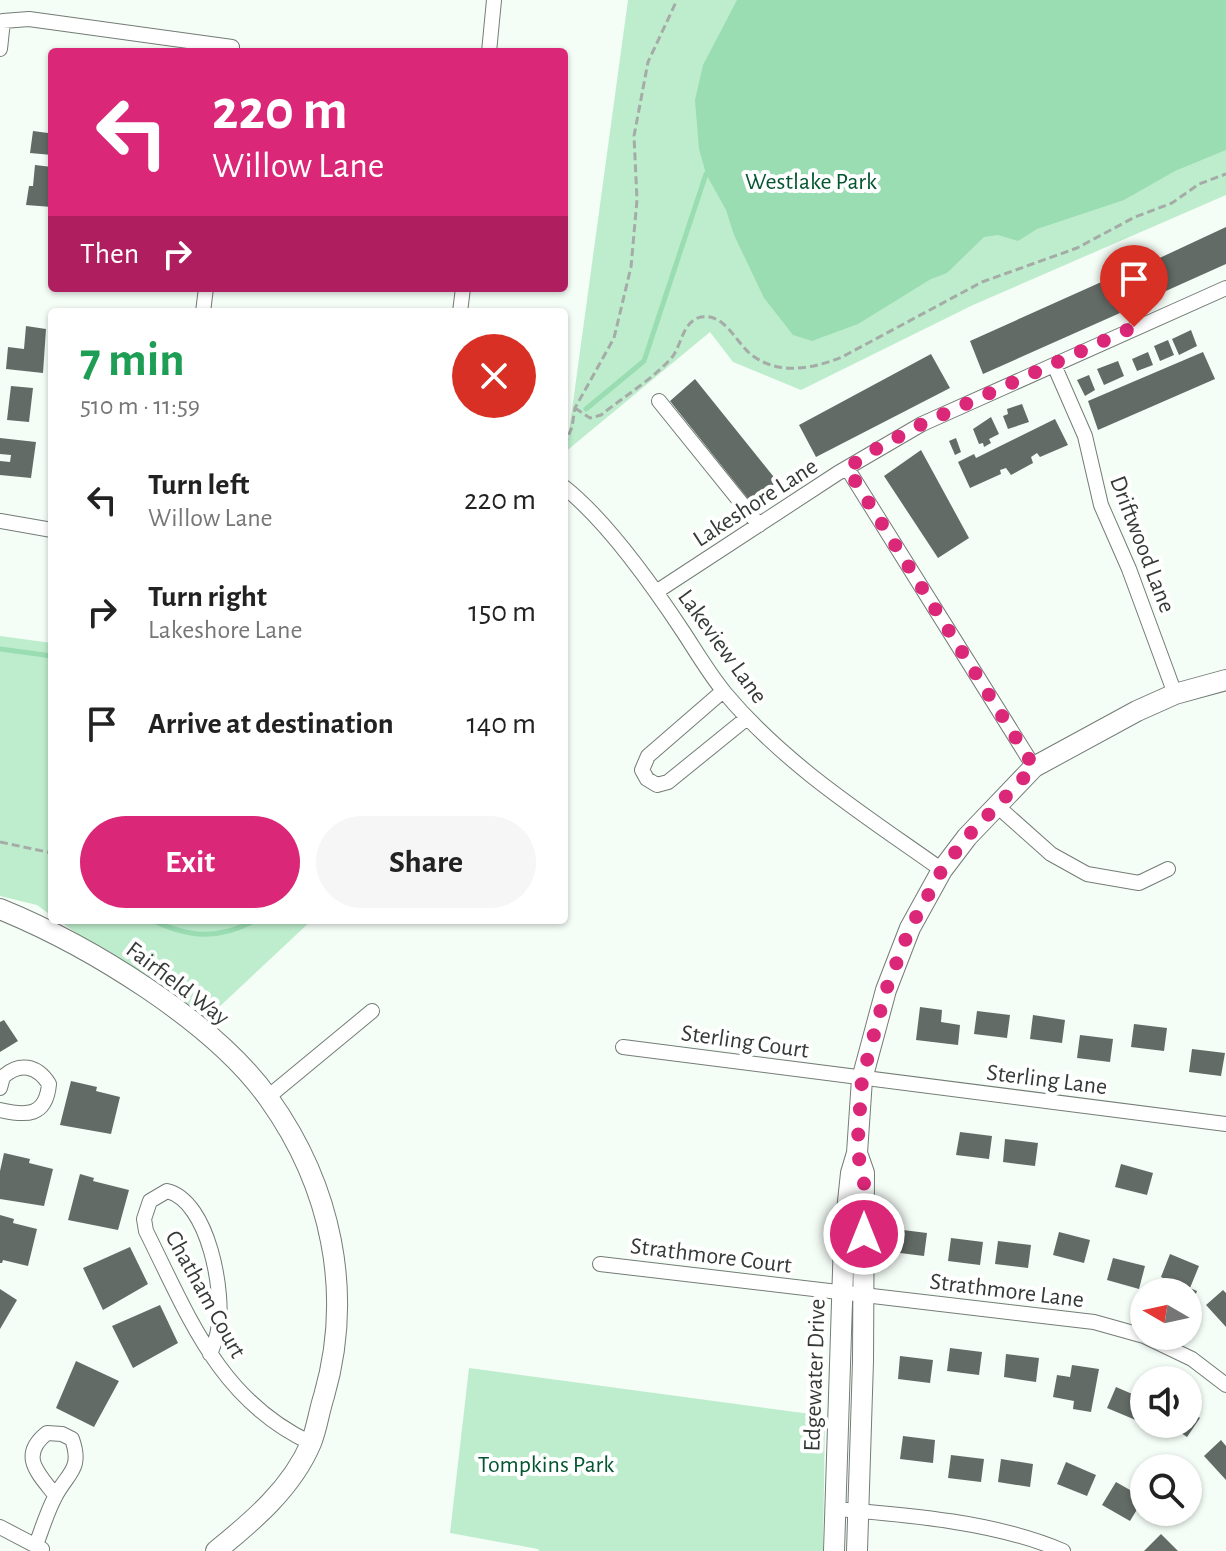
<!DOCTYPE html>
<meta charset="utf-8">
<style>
:root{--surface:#fff;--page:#f6f6f6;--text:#222;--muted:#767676;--accent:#db2777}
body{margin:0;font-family:"Alegreya Sans",sans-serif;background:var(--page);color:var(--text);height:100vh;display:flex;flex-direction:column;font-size:30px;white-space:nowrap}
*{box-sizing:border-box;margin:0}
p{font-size:26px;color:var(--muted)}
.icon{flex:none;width:44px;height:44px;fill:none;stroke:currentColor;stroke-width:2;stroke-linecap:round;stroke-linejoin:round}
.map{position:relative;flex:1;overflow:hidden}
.details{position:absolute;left:48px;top:308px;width:520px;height:616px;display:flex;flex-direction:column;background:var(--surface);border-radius:8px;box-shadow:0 2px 6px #0004}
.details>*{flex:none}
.banner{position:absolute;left:48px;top:48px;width:520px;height:244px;border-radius:8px;box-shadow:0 2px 6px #0004;background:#db2777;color:#fff;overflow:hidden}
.needle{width:52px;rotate:279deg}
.buttons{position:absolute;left:1130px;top:1278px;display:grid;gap:16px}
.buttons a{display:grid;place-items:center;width:72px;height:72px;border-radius:50%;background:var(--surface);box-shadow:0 2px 6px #0004;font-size:40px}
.pin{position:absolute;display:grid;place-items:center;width:68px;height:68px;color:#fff;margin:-82px -34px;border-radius:50% 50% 50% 0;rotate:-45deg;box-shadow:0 0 8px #0007}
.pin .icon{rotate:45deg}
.me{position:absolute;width:88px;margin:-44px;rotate:0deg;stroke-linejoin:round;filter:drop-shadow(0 0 6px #0008)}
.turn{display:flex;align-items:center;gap:28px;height:168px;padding:0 32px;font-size:36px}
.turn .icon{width:104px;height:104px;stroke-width:2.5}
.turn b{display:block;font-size:56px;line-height:68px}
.then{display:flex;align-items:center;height:76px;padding:0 32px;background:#0003;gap:16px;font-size:30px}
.round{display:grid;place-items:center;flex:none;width:84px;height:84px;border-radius:42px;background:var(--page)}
.summary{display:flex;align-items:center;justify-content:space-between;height:136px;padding:0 32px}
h1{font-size:48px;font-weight:700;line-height:60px;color:#1e9e55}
.primary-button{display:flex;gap:16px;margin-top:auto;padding:16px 32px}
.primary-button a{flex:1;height:92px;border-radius:48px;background:var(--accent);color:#fff;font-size:32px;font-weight:700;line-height:92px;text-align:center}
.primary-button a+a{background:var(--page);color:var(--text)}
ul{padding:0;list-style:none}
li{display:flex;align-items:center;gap:24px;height:112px;padding:0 32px}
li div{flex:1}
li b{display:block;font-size:30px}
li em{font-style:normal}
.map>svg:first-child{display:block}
</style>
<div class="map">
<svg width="1226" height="1551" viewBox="0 0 1226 1551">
<rect width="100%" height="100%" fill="#f5fdf7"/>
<path fill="#beedcd" d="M628,0H1226V195L973,305L801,390L733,362L710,332L564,453L568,439Z
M0,636L52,643V916L37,905L0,896Z
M58,920H312L202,1023Z
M469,1368L825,1416L823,1551H539L538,1549L450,1533Z"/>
<path fill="#9bddb2" d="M737,0H1226V150L1175,171L1124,200L1037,229L1018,241L998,235L984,237L947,273L931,279L858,324L812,341L793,335L764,298L734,235L726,210L706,174L699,149L695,100L703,65Z"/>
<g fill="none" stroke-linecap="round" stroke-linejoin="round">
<path stroke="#9bddb2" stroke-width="5" d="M586,409L644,361L706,174L712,171
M0,649L52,656
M152,920C189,938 219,940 256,920"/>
</g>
<path fill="#636b66" d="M50,115H52V155L30,153L33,131L48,133Z
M35,165L52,167V207L26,205L29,186H33Z
M1226,227V264L1148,299L1136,269Z
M1108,279L1120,313L983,374L970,341Z
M26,326L46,329L43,373L6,369L8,347L24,349Z
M1191,330L1197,346L1179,355L1172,339Z
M1168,340L1174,355L1160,361L1154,346Z
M1148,352L1153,365L1137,371L1132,359Z
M1203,352L1215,379L1098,430L1088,401Z
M931,354L950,388L816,457L799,425Z
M1118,361L1124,376L1104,385L1097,369Z
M1089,375L1095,390L1085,396L1077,380Z
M695,379L777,481L753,505L670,401Z
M11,386L33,388L29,422L7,420Z
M1022,404L1029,422L1008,429L1003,416L1008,414L1007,409Z
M991,417L999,434L989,439L991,443L984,447L983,443L979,444L973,429Z
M1055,419L1068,445L1040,457L1037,453L1031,457L1033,463L1011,475L1006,468L1000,470L1001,474L970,488L958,462L974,454L976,458Z
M0,438L36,442L31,478L0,475V461L10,462L11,455L0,454Z
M956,438L961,452L955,455L949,441Z
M921,450L969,538L938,558L884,476Z
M920,1007L942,1010L941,1022L960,1025L958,1045L916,1040Z
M977,1011L1010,1015L1007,1038L974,1034Z
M1033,1015L1065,1020L1062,1043L1030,1039Z
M4,1020L18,1041L0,1052V1022Z
M1134,1024L1167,1028L1164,1051L1131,1047Z
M1080,1035L1113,1039L1110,1062L1077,1058Z
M1192,1049L1225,1053L1221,1076L1189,1072Z
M71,1081L97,1087L96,1091L120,1097L111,1134L60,1125Z
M960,1132L992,1136L989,1159L956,1155Z
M1005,1139L1038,1143L1035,1166L1003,1162Z
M4,1153L30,1159L29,1163L53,1169L44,1206L0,1199V1171Z
M1121,1164L1153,1173L1147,1195L1115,1187Z
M80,1174L94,1178L93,1181L129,1190L118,1230L68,1220Z
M0,1215L14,1219L13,1223L37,1229L28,1266L3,1260L2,1263H0Z
M895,1229L927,1233L924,1256L892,1252Z
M1059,1232L1090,1240L1084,1263L1053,1255Z
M951,1238L983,1242L980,1265L948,1261Z
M998,1241L1031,1245L1028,1268L995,1264Z
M130,1247L148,1284L103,1310L83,1268Z
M1170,1254L1199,1266L1190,1288L1197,1291L1191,1307L1188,1305V1292H1179L1181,1286L1161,1277Z
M1113,1258L1145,1266L1139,1289L1107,1280Z
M0,1289L17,1300L0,1329Z
M1223,1290L1226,1293V1327L1206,1305Z
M160,1305L178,1343L133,1368L112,1326Z
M950,1348L982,1352L979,1375L947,1371Z
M1006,1354L1039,1358L1036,1382L1004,1377Z
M900,1356L933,1360L930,1383L898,1379Z
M76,1361L119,1381L94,1427L56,1408Z
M1072,1365L1099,1369L1091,1412L1073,1409L1074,1401L1053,1397L1057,1375L1070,1377Z
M1116,1387L1144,1399L1138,1421L1107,1408Z
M1188,1410L1200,1418L1187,1437L1168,1424H1188Z
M903,1436L935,1440L933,1463L900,1459Z
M1221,1440L1226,1446V1480L1204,1456Z
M951,1455L984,1459L981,1482L948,1478Z
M1001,1459L1033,1464L1030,1487L998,1482Z
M1066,1462L1096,1475L1087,1496L1057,1484Z
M1116,1482L1144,1498L1130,1521L1102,1505Z
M1161,1534L1178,1551H1144Z"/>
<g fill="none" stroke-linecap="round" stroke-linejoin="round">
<defs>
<path id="street" d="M0,49L3,21L29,19L232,47L231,52
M489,52L494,0
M203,312L206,288
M460,312L463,288
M1054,365L1085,436L1101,505L1129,569L1175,694
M659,401L759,525
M847,468L1034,767
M564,487C607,521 653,586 684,633C697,653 710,675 725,693C785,765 866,816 942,870
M0,521L52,530
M656,592L838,473L922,424L1226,288
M723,691L648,756L642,770L647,779L657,785L668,782L747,718
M996,805L1051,854L1087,874L1139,883L1168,869
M623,1047L1226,1124
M0,1088L3,1077C19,1062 37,1065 49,1084C46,1117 26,1116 0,1110
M268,1097L372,1011
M600,1264L1094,1322L1144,1336
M1144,1336L1192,1359L1226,1385
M210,1354C213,1346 217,1338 218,1330C225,1294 209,1201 167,1191L150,1201L144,1219L146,1231C189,1317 219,1400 311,1443
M836,1509C909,1515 996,1522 1063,1551
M0,1527L42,1549
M36,1545C42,1529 47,1512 55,1497C67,1473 83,1470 72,1439L62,1434L47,1433C18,1456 39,1474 55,1495"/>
<path id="secondary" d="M0,909C88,945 214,1021 269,1099C331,1186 354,1292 324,1396C319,1411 317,1428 311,1443C292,1488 253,1521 216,1551
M834,1551L844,1240L851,1173L857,1153L862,1079L886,990L910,928L942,870L967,837L1034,767L1137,711L1175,694L1226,680
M857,1551L863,1361L864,1173L857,1153"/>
</defs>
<use href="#street" stroke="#747c76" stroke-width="16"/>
<use href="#secondary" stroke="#747c76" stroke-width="22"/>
<path stroke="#a5aca7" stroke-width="3" stroke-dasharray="8 4" stroke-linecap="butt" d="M575,408L590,418L601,415C622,398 657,376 673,356C682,343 683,321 701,317C726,313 736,344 753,356C781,376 814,368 842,357L982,282L1077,248L1135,217L1172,203L1199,184L1226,174
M564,446L572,427L575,408L614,338L631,267L637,200L634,136L648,62L677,0
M0,842L52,853"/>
<use href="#street" stroke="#fff" stroke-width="14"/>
<use href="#secondary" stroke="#fff" stroke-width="20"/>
</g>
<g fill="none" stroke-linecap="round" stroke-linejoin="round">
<path stroke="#db2777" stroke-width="14" stroke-dasharray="0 25.2" d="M864,1234V1173L857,1153L862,1079L886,990L910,928L942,870L967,837L1034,767L847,468L876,449L922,424L1134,327"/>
</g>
<g text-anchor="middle" stroke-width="8" stroke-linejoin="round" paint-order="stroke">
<g font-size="24" fill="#045630" stroke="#fff">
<text x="811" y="189">Westlake Park</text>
<text x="546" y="1472">Tompkins Park</text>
</g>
<g font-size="24" fill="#363a37" stroke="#fff">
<text transform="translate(755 502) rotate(-33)" y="8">Lakeshore Lane</text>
<text transform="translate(1143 544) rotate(69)" y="8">Driftwood Lane</text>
<text transform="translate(723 646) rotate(54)" y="8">Lakeview Lane</text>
<text transform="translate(178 983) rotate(37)" y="8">Fairfield Way</text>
<text transform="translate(745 1041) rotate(8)" y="8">Sterling Court</text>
<text transform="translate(1047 1079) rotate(7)" y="8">Sterling Lane</text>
<text transform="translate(711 1255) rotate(7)" y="8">Strathmore Court</text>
<text transform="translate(1007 1290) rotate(7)" y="8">Strathmore Lane</text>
<text transform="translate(206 1294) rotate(61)" y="8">Chatham Court</text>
<text transform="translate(814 1375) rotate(-88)" y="8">Edgewater Drive</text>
</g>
</g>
</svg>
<div class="buttons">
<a><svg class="needle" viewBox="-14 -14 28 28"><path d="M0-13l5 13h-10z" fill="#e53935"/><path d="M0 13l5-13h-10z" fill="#767676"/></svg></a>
<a><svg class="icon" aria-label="sound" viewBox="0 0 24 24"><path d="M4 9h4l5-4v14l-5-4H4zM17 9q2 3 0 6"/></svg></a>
<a><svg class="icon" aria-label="search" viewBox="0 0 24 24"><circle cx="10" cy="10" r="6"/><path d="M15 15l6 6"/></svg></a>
</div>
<div class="pin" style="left:1134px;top:327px;background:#d93025"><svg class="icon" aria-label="arrive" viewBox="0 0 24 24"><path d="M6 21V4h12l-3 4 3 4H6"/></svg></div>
<svg class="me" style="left:864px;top:1234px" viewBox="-20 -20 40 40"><circle r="17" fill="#db2777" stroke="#fff" stroke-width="3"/><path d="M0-11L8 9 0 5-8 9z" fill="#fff"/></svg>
<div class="banner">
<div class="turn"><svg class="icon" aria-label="left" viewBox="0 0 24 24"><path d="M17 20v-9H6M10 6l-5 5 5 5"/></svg><div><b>220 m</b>Willow Lane</div></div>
<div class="then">Then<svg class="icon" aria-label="right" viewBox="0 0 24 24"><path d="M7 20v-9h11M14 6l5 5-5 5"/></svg></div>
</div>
<section class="details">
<div class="summary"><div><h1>7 min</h1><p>510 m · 11:59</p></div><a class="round" style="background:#d93025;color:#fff"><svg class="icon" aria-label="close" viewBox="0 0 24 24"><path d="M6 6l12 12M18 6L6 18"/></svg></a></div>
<ul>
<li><svg class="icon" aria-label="left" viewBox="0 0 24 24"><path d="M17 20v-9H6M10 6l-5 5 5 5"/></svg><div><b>Turn left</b><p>Willow Lane</p></div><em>220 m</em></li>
<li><svg class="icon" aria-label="right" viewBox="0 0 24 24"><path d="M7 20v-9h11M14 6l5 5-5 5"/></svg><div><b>Turn right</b><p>Lakeshore Lane</p></div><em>150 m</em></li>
<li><svg class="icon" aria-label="arrive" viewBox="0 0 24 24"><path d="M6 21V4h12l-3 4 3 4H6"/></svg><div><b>Arrive at destination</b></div><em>140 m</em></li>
</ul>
<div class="primary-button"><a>Exit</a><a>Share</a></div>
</section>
</div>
